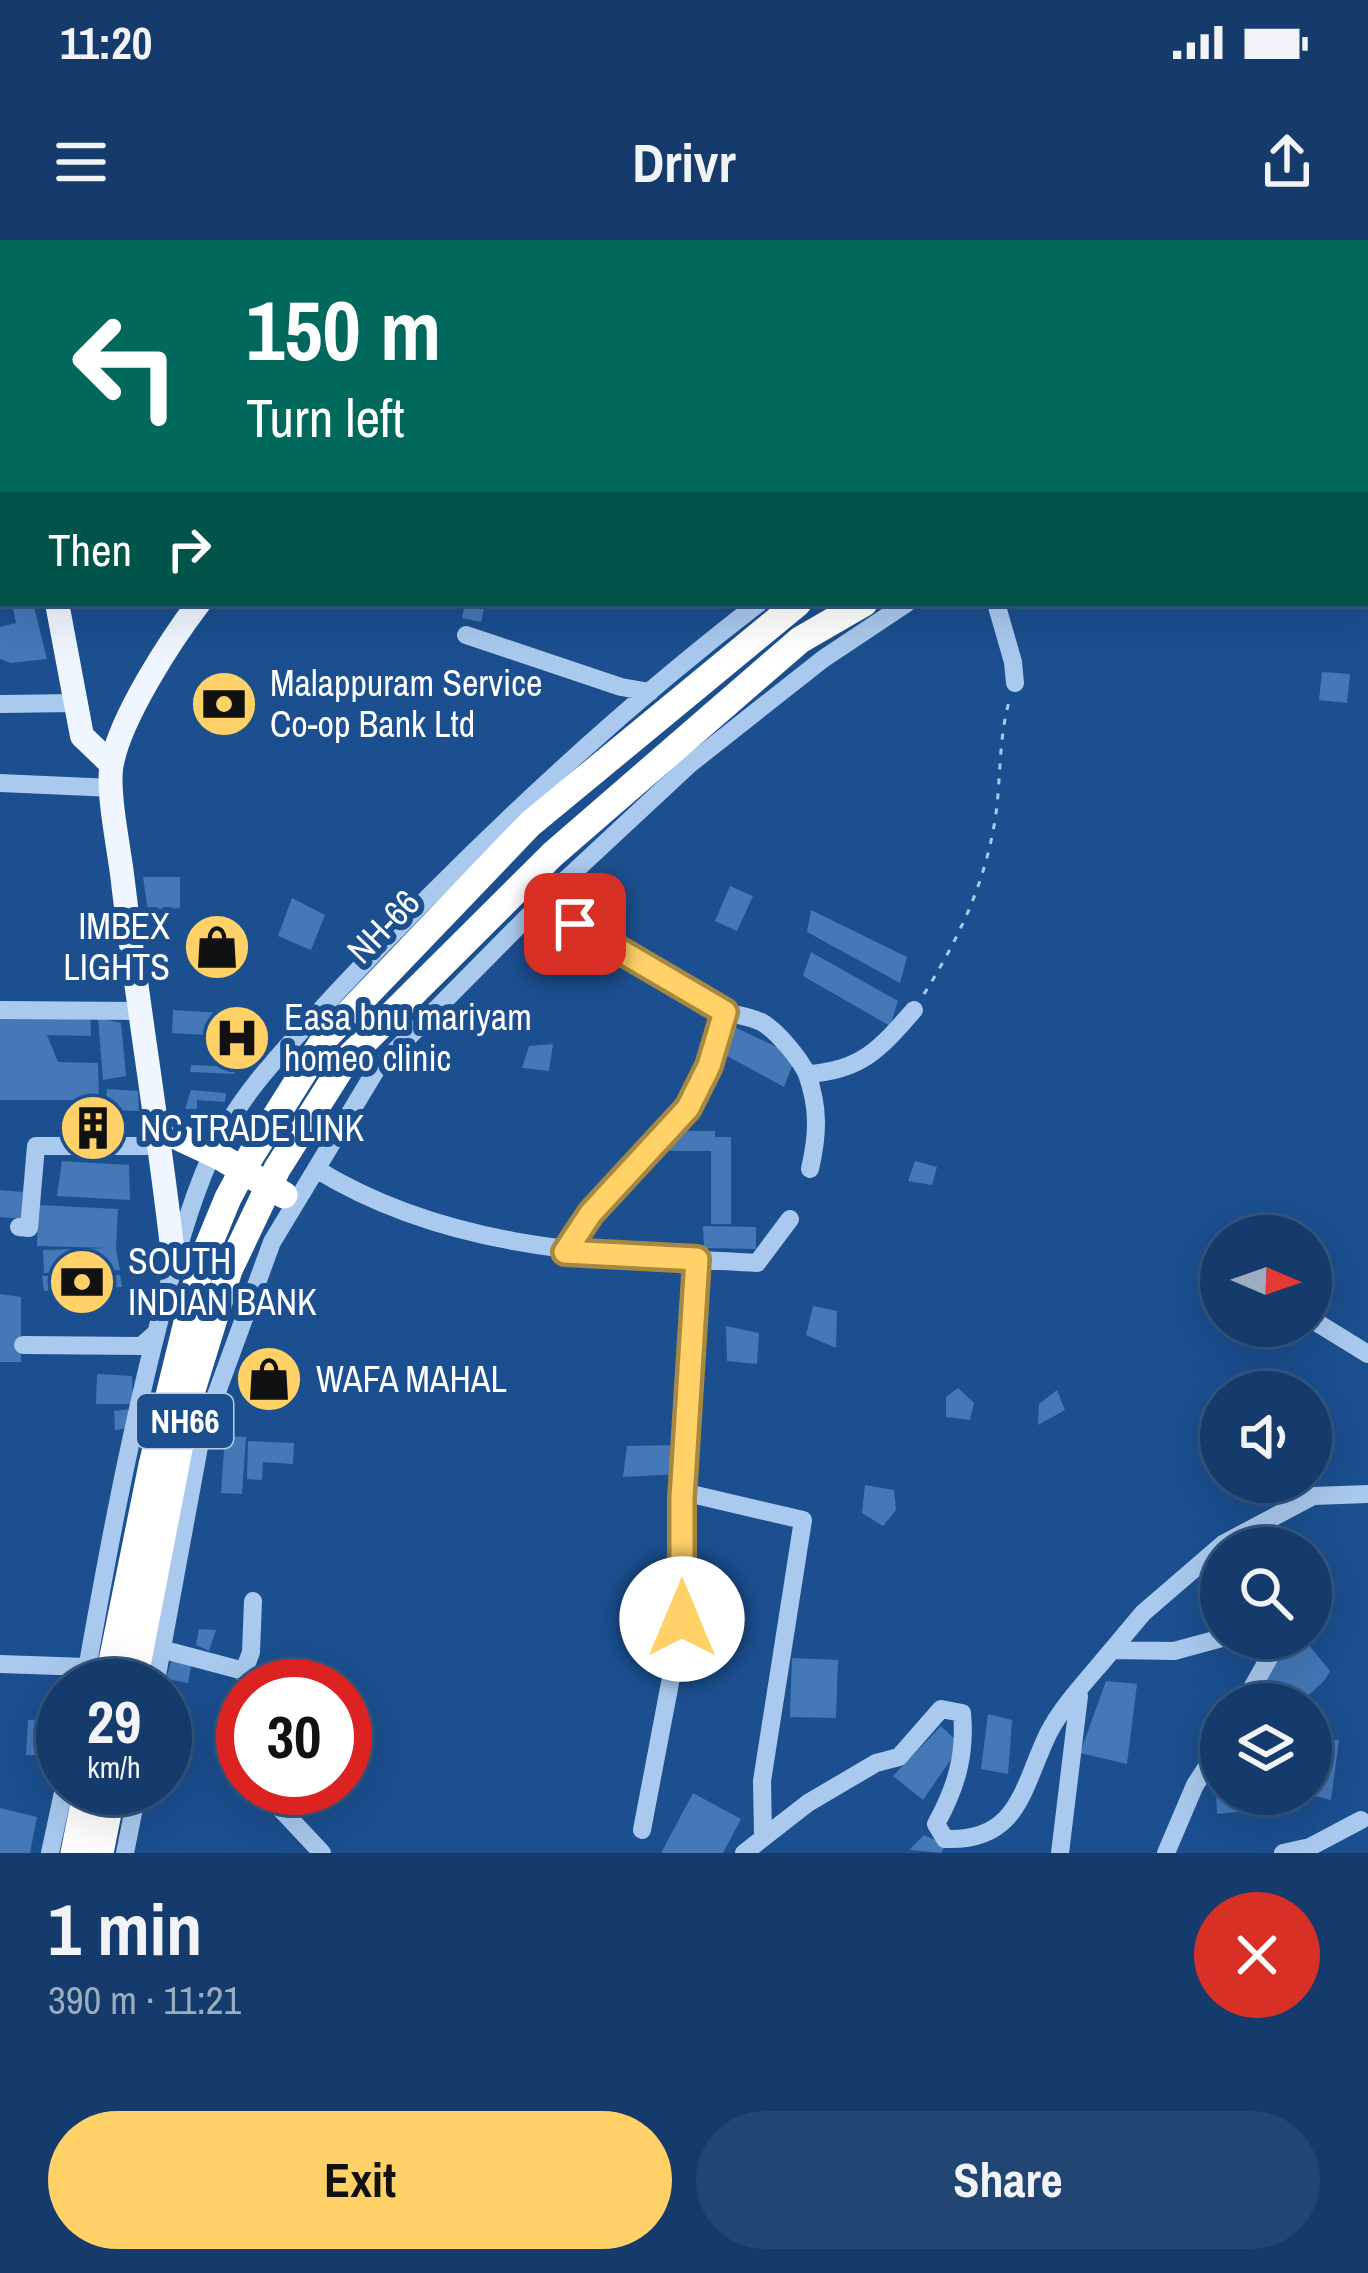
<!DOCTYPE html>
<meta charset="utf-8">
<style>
:root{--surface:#143b6b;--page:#214673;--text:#f1f3f6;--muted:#9dadc1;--line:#33557e;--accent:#ffd166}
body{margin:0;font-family:"Archivo Narrow",sans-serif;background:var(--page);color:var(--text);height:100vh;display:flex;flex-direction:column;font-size:45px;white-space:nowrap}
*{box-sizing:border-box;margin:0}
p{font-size:39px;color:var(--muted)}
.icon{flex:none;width:66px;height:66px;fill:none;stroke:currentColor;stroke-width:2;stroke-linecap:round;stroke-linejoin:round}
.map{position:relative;height:1613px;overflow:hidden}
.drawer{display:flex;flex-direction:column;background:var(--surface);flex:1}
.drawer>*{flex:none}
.top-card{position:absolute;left:0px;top:0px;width:1368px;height:366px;box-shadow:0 12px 48px #0002,0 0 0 3px var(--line);background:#00695c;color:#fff;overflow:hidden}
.needle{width:78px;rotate:92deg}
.fabs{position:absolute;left:1200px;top:975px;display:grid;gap:24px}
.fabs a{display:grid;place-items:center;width:132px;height:132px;border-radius:50%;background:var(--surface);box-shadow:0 12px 48px #0002,0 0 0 3px var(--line);font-size:60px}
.speed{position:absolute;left:36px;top:1419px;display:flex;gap:24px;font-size:60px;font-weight:700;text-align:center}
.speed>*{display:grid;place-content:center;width:156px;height:156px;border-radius:50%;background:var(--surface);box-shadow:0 12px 48px #0002,0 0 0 3px var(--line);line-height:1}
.speed small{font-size:30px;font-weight:400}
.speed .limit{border:18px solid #d22;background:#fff;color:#111}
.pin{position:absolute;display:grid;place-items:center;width:102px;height:102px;color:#fff;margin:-51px;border-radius:24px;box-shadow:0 6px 18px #0006}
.me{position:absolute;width:132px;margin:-66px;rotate:0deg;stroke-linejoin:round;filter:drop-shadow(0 0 9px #0008)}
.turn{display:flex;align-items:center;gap:42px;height:252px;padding:0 48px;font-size:54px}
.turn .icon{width:156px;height:156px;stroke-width:2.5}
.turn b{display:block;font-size:84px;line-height:102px}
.then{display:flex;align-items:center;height:114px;padding:0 48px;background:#0003;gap:24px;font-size:45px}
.round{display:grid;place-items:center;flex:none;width:126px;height:126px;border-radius:63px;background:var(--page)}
.head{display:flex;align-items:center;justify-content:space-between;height:204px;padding:0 48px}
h1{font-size:72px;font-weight:800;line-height:90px}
.primary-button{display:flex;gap:24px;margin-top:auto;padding:24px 48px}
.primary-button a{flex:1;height:138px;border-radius:72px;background:var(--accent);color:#111;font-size:48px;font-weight:800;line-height:138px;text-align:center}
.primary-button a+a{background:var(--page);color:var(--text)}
.status{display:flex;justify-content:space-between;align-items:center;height:84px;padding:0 60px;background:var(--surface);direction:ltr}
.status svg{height:33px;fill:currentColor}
header{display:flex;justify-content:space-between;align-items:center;height:156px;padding:0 48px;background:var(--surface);font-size:54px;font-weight:800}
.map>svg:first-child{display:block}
</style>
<div class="status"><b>11:20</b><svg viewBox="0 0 49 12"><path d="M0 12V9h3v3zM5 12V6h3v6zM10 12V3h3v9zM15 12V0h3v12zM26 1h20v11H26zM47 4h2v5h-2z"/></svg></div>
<header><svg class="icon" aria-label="menu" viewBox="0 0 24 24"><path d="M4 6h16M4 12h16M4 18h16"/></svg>Drivr<svg class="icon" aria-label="share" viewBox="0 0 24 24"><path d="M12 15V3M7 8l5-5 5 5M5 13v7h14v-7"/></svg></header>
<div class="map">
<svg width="1368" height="1613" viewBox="0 0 1368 1613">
<rect width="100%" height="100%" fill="#1b4f8f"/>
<path fill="#4478b7" d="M12,363H33L47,419L11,423L0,419V387L16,383Z
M465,363H485L481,382L462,378Z
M1322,432L1350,434L1347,463L1319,460Z
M143,637H180V668L148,671Z
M730,646L753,656L737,691L715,681Z
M292,658L325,675L311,710L278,696Z
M811,670L907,717L900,743L807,692Z
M223,697L236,699L235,718L198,716V698Z
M811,712L898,761L890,786L803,736Z
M90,768L91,796L47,795L58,822L98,823L99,860H0V770Z
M173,770L223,773L225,796L172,793Z
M98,778L121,783L126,836L103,840Z
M726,783L796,816L784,847L718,811Z
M233,789H242L241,806H231Z
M553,804L549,831L522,828L529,806Z
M191,825L235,827V834L190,832Z
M107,849L138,851L139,871L105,870Z
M191,850L226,853L225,862L197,860V870L185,869Z
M124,873L125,901L63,902L62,874Z
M670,891H715V897H731V984H711V911H670Z
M62,921L129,925L130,960L57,956Z
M915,921L937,927L932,945L908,941Z
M0,950L23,952L21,979L0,977Z
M38,965L118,969L116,1009L120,1030L44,1033L43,1010L108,1008L37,1006Z
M703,986L756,987V1009L704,1008Z
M77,1034L120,1035L122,1047L44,1051L42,1036Z
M0,1054L21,1057V1122H0Z
M813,1066L837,1071L836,1108L806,1095Z
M726,1086L759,1093L757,1124L727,1121Z
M246,1124L295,1130L293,1155L243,1149Z
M97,1134L132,1136L133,1164H96Z
M958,1148L974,1163L970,1180L946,1177V1157Z
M1057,1150L1065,1170L1038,1185L1039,1164Z
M130,1169V1188L115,1190L114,1171Z
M225,1196L246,1197L242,1254L221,1253Z
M248,1201L294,1203L293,1224L263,1222L262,1240L247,1239Z
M677,1205L679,1234L623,1237L627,1206Z
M865,1245L894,1250L896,1270L883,1286L862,1273Z
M199,1389L216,1390L209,1411L196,1405Z
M1284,1398H1303L1330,1431L1324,1441L1299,1464H1245Z
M172,1418L192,1421L188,1443L166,1439Z
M792,1418L838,1420L836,1478L790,1477Z
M1106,1441L1137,1444L1127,1524L1080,1513Z
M167,1460L180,1461L183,1479L179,1486H166Z
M988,1474L1012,1480L1008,1534L981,1529Z
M57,1479L54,1515H26L28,1480Z
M941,1486L958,1502L954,1515L923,1560L893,1536Z
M1311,1499L1339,1500L1331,1560L1311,1555Z
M1221,1528V1554H1258L1256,1570L1217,1574L1215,1529Z
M693,1553L741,1579L723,1613H661Z
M0,1568L37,1577L30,1613H0Z
M924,1595L946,1605L941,1613L909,1610Z"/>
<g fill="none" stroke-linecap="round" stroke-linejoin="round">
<path stroke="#a9c9ee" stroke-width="3" stroke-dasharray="6 9" stroke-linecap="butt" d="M924,754C956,703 982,650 993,591C1002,548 997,505 1009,462"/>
<path stroke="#a9c9ee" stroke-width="18" d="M1365,54L1368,53
M1365,133L1368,131
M996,363L1013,422L1015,443
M466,395L621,447L650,452
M0,464L76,463
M0,543L113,548
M541,664L725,772L709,827L688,868L591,973L565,1012
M0,770L141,771
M725,772C736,775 753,777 763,783C778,792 800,819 807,834C861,831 880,809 914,770
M807,834C819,868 818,894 810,929
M316,929C451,1012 603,1014 757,1023L790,979
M19,987L29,988L36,906H161
M1311,1079L1368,1114
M23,1105L141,1106L156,1093
M683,1252L803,1280L762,1541L763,1595
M161,1409L244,1431L247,1446
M1112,1410L1143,1373L1223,1304L1313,1256L1368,1254
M0,1424L87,1427
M244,1431L251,1412L253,1361
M84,1446C105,1327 127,1207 157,1090C172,1031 186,972 211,916C239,852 292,802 338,751C468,612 608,479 759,363
M155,1446L201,1196L272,1002L376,830L546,658L690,524L823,419L907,363
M1243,1464L1274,1409L1273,1398
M269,1548L278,1566L322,1613
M642,1590L682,1380L683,1252L697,1019
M50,1613L64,1548
M125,1613L138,1548
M744,1613L808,1563L876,1523L899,1517L941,1469L962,1473C966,1515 956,1548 936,1584L945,1599C1019,1602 1022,1548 1048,1494C1063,1464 1091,1436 1112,1410L1174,1411L1222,1398
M1060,1613L1079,1456
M1166,1613L1195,1545L1221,1505
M1283,1613L1310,1607L1361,1580"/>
<path stroke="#f0f6ff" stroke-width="24" d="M0,31L3,45
M0,99L3,104
M57,363L82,496L111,524
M174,1024C160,896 138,769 123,642C120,612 106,550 112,523C121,477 170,401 199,363"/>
<path stroke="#fff" stroke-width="27" d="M1365,72L1368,71
M1365,106L1368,104
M159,888L219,916
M107,1446L152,1225L202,1021L228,958L250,917L325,798L530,584L798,363
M133,1446L188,1163L229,1030L277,929L346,820L553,614L800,400L864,363
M74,1613L87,1548
M100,1613L113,1548"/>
<path stroke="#fff" stroke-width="27" d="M219,916L284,955"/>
</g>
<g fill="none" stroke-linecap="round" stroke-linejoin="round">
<defs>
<path id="route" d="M575,684L725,772L709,826L688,868L591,973L565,1012L697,1019L682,1258V1379"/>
</defs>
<use href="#route" stroke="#a68842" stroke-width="30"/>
<use href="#route" stroke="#ffd166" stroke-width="21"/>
</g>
<defs>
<symbol id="bank-disc" viewBox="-11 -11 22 22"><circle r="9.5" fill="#ffd166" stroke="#1b4f8f"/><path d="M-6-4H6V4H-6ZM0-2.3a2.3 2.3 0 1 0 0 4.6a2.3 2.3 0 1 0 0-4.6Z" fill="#111"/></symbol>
<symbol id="shop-disc" viewBox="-11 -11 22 22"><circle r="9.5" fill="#ffd166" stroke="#1b4f8f"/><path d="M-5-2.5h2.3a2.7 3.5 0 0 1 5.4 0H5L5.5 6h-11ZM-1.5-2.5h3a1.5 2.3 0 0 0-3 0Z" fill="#111"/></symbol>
<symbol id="hospital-disc" viewBox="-11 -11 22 22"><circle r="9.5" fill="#ffd166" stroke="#1b4f8f"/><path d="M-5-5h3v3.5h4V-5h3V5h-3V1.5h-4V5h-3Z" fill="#111"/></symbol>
<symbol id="building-disc" viewBox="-11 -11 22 22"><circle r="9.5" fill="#ffd166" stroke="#1b4f8f"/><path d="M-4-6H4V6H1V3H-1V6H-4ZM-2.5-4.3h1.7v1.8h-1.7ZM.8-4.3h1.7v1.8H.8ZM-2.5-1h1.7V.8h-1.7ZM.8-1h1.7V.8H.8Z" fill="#111"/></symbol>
</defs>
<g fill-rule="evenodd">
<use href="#bank-disc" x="186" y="426" width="76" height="76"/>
<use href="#shop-disc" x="179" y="669" width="76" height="76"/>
<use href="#hospital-disc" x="199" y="760" width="76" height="76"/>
<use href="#building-disc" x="55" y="850" width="76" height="76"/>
<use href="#bank-disc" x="44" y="1004" width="76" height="76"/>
<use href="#shop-disc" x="231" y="1101" width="76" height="76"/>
</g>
<g text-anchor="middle" stroke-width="12" stroke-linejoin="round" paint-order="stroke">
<rect fill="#1b4f8f" stroke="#bbcadd" stroke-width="3" x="137" y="1154" width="96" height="54" rx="9"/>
<g font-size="33" font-weight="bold" fill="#fff">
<text x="185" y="1193">NH66</text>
</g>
<g font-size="36" fill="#fff" stroke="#1b4f8f" text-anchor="start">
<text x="270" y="456">Malappuram Service<tspan x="270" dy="41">Co-op Bank Ltd</tspan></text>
<text x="170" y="699" text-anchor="end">IMBEX<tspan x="170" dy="41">LIGHTS</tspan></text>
<text x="284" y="790">Easa bnu mariyam<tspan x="284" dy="41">homeo clinic</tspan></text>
<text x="140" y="901">NC TRADE LINK</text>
<text x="128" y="1034">SOUTH<tspan x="128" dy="41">INDIAN BANK</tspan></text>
<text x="316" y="1152">WAFA MAHAL</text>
</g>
<g font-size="36" fill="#fff" stroke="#1b4f8f">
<text transform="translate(383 686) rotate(-46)" y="13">NH-66</text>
</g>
</g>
</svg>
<div class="fabs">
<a><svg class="needle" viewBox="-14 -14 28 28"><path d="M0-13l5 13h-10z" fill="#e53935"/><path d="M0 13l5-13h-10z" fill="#9dadc1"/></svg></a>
<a><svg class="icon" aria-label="sound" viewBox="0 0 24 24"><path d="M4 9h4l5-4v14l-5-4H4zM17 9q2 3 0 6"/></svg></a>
<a><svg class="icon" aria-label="search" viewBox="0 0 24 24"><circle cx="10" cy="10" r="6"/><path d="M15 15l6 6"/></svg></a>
<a><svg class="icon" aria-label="layers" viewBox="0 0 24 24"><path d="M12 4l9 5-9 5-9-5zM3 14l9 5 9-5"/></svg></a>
</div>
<div class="speed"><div>29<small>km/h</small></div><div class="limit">30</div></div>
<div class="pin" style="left:575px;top:684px;background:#d93025"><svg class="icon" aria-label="arrive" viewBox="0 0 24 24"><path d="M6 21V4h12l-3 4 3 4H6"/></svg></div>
<svg class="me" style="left:682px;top:1379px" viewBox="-20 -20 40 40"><circle r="19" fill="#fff"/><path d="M0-13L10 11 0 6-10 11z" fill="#ffd166"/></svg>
<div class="top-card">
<div class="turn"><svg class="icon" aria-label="left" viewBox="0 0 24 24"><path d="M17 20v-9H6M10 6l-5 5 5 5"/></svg><div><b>150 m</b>Turn left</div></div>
<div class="then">Then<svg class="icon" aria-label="right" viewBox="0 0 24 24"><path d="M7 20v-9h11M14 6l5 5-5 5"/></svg></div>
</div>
</div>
<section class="drawer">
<div class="head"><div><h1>1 min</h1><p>390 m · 11:21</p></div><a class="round" style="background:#d93025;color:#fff"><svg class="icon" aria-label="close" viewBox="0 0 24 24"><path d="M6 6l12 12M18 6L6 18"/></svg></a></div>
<div class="primary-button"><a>Exit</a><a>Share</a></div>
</section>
